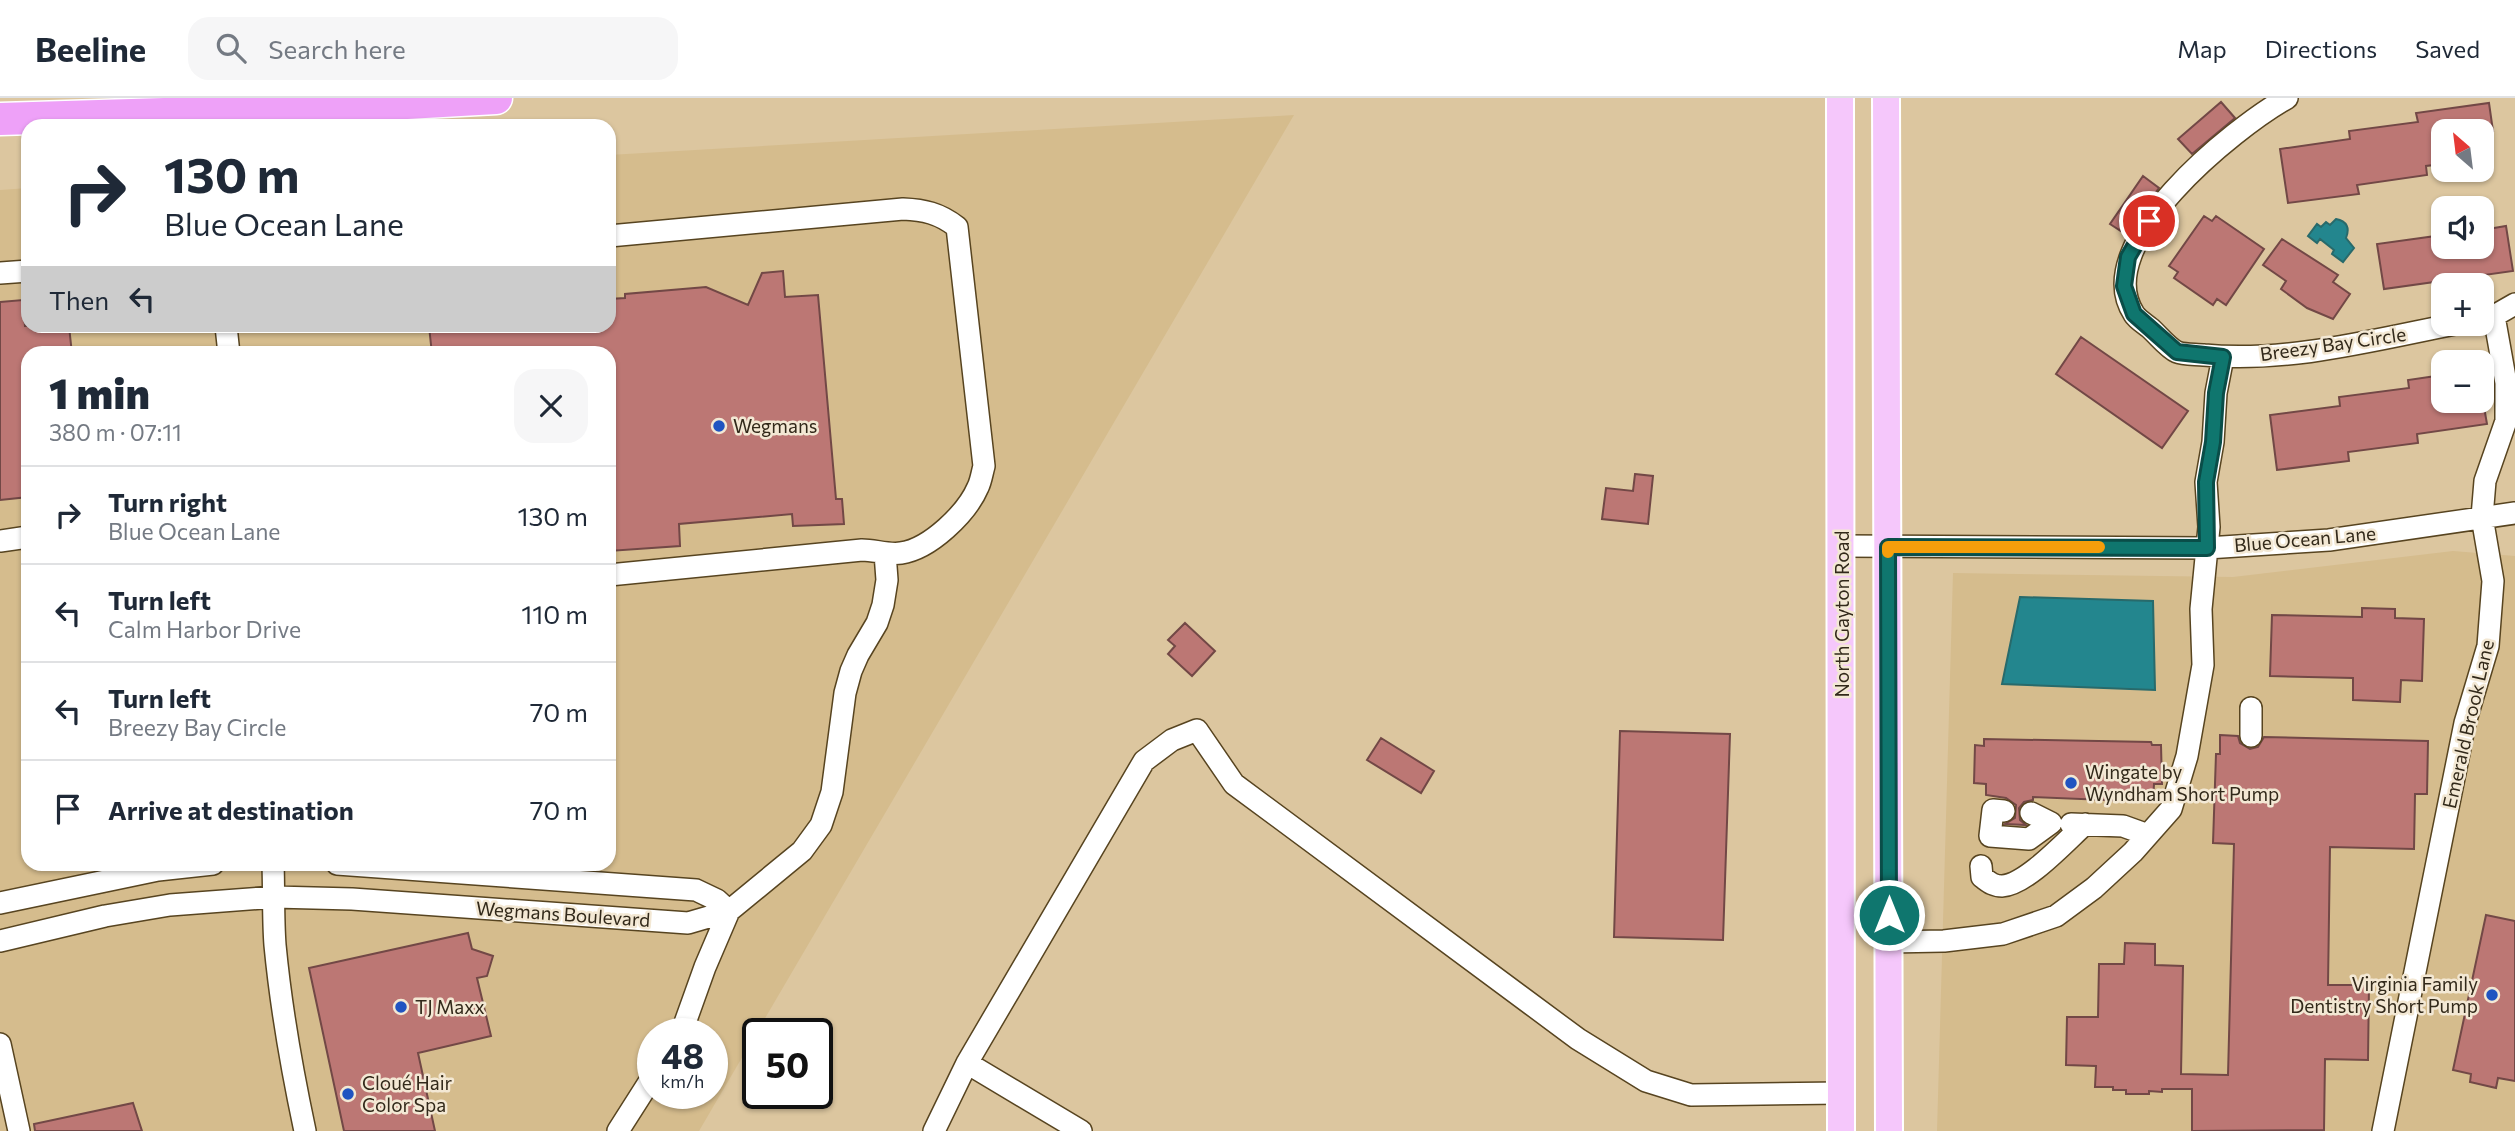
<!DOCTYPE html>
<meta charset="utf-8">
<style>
:root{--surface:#fff;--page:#f6f6f7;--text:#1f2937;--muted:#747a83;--line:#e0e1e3}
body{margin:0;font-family:Commissioner,sans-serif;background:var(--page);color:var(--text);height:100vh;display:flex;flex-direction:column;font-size:26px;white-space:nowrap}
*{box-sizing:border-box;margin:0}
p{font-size:23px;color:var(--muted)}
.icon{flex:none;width:38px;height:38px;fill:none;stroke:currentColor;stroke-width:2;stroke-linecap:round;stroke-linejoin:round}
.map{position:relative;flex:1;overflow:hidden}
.drawer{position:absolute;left:21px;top:248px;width:595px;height:525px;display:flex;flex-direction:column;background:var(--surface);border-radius:21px;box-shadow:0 2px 5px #0004}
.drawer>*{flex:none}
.guide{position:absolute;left:21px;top:21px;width:595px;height:214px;border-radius:21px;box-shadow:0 2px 5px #0004;background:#fff;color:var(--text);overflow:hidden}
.needle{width:46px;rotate:332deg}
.buttons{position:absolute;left:2431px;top:21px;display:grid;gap:14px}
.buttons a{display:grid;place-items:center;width:63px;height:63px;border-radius:14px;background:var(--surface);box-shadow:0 2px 5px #0004;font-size:35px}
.speed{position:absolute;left:637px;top:920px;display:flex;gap:14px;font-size:35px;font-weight:700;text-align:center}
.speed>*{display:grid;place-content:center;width:91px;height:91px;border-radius:50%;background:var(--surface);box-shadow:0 2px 5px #0004;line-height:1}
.speed small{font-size:18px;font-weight:400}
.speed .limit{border:4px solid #111;border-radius:10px;background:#fff;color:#111}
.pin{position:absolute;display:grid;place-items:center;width:60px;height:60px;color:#fff;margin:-30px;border:4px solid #fff;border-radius:50%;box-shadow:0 2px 7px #0007}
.me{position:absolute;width:77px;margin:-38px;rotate:0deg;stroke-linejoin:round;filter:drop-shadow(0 0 5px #0008)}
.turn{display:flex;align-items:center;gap:24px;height:147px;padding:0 28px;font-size:32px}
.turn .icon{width:91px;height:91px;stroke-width:2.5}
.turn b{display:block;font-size:49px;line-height:60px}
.then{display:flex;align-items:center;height:66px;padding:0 28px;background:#0003;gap:14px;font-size:26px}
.round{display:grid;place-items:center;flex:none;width:74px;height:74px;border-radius:21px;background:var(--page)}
.headline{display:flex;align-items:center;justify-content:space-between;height:119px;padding:0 28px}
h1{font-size:42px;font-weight:800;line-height:52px}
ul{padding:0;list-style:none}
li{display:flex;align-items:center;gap:21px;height:98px;padding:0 28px;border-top:2px solid var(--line)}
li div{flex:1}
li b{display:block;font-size:26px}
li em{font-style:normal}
header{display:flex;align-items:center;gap:42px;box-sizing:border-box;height:98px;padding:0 35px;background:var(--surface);border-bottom:2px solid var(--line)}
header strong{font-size:33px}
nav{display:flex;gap:38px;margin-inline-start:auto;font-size:24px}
.search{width:490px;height:63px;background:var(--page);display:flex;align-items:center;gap:18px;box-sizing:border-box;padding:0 24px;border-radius:21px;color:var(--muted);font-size:26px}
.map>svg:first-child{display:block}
</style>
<header>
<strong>Beeline</strong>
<div class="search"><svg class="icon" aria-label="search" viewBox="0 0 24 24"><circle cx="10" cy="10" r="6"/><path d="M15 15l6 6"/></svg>Search here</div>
<nav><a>Map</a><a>Directions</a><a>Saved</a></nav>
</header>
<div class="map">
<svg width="2515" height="1033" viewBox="0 0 2515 1033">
<rect width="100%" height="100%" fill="#dcc69f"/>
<path fill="#d5bc8d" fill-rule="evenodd" d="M1294,17L699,1033H0V92L28,90V228H609V57ZM28,256H609V766H28ZM653,936H712V996H653Z
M2453,453L2515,458V1033H1937L1953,475L2233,479Z"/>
<path fill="#23868e" stroke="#286a6b" stroke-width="2" d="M2336,121C2347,123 2350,130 2346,140L2354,150L2343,164L2332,156L2334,152L2320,141L2317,145L2308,138L2317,126L2321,129L2326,124L2330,127Z
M2020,499L2153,503L2155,592L2002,586Z"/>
<path fill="#bc7774" stroke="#724846" stroke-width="2" d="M2221,4L2235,20L2192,56L2178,41Z
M2489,5L2493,33H2443V66L2426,68L2427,77L2357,87L2359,96L2288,105L2280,51L2350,41L2349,33L2418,24L2416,15Z
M2143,78L2159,90L2138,117L2127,137L2110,126Z
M2204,118L2212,123L2216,118L2264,151L2226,207L2217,201L2213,207L2174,180L2178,174L2169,168Z
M2506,128L2513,173L2384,191L2377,146L2443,137V149H2482V132Z
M2282,141L2338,177L2333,184L2350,196L2333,221L2307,210L2281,191L2286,183L2263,167Z
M783,173L785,199L818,197L836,401H842L844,426L793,428L792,416L679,426L680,448L609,453V256H432L429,228H609V201L625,200V196L706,189L748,207L762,175Z
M23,202L25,228H69L72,256H28V399L0,402V204Z
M2081,239L2188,313L2162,350L2056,276Z
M2443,277V303H2483L2487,326L2417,336L2418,345L2348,354L2349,363L2277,372L2270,317L2340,308L2339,299L2409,290L2408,282Z
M1635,376L1653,378L1648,426L1602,421L1606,390L1633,393Z
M2362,510L2395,511V520L2424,521L2422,583L2401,582L2400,604L2353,602V580L2270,578L2272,517L2362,519Z
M1185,525L1215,553L1192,578L1168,556L1175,548L1168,542Z
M1620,633L1730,636L1723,842L1614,839Z
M2220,637L2238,638L2240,645L2250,651L2258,649L2264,639L2428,643L2427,696H2415L2414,751L2330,749L2328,887H2369L2368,962L2325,961L2324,1032L2192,1033V991H2162V994L2149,993V996H2126V992H2113V989H2095L2096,968L2066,967L2067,919H2098L2099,866H2124L2125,845L2155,846V867L2183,868L2181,976L2228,977L2234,746L2213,745L2216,656H2220Z
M1381,640L1434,673L1421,695L1367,662Z
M1984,641L2151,644L2152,647H2161L2162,686H2154L2153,704L2033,699V702L2024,704L2019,710L2020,722L2026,727L2005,726L2015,720L2016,707L2006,700L1986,697V686L1974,685L1975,647L1984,648Z
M2486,817L2515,823V983L2498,980L2496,990L2470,984L2471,976L2453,972Z
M468,835L472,851L493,858L487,878L477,880L491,938L418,955L435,1033H344L309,870Z
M133,1005L142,1033H35L34,1026Z"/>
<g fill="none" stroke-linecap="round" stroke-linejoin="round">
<defs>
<path id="minor" d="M2287,0C2234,30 2088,146 2134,216C2137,221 2145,226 2150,230C2158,237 2168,250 2177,254C2184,257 2196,256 2204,257C2287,265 2374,242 2455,226
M609,138L903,111C924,112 939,115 957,129L984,368C982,375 981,383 978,389C967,415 930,451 901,455C888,457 875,452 862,452L609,477
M0,175L28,173
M2482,220L2494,218L2515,206
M226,228L229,256
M0,443L28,439
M1842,448L2207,450L2329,442L2515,415
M2251,610V638
M2004,713L1993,712L1990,738L2029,741L2051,725L2031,715
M2071,726L2123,728L2148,737
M273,766C274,793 273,821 275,847C281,910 292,972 305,1033
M337,766L696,792L717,802L729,813
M1981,768L1982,779C1989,784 1993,788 2002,788C2026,787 2066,743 2085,726
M0,805L158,772L213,766
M0,843L105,818L170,807L275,799L352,801L688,825L729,813
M1889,844L1944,843L2003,836L2056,818L2094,790L2133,754L2171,711L2187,658L2203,567L2201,511L2209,429L2206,384L2213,344L2216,295L2223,259
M681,936L705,869L729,813L802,753L821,727L832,694L845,595L851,573L858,557L877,525L883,507L887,482L885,455
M0,946L19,1033
M967,965L1081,1033
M618,1033L653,978
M934,1033L967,965L1144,663L1172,642L1197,632L1234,686L1578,941L1646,983L1691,997L1841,995
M2383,1033L2465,625L2488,548L2493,483L2482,419L2485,383L2506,323V285L2494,218"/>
<path id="major" d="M1840,0L1841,1033
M1886,0L1889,1033"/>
<path id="highway" d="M0,21L263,13L496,0"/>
</defs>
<use href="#minor" stroke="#574420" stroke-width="24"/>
<use href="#major" stroke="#fff" stroke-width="30"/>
<use href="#highway" stroke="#fff" stroke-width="35"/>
<use href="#minor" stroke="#fff" stroke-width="21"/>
<use href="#major" stroke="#f5c7fb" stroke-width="26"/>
<use href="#highway" stroke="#eea1f8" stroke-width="32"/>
</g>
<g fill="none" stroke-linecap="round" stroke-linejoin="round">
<defs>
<path id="route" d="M1889,817L1888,449L2207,450L2206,384L2213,344L2216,295L2223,259L2177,254L2134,216L2124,188L2128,159L2149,123"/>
</defs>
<use href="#route" stroke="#0a4d48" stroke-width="18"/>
<use href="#route" stroke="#0f766e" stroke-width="12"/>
<path stroke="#f59e0b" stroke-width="12" d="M1888,454V449H2099"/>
</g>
<g fill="#2054c1" stroke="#f3e8d4" stroke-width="2.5">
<circle cx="719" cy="328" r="7"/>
<circle cx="2071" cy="685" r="7"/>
<circle cx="2492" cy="897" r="7"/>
<circle cx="401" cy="909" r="7"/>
<circle cx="348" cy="996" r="7"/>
</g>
<g text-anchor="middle" stroke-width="5" stroke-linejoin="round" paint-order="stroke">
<g font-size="19" fill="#32291a" stroke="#f3e8d4">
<text transform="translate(2333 246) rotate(-8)" y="7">Breezy Bay Circle</text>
<text transform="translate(2305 441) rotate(-5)" y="7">Blue Ocean Lane</text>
<text transform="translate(1842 516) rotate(-90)" y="7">North Gayton Road</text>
<text transform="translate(2468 626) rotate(-77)" y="7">Emerald Brook Lane</text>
<text transform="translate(563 816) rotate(4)" y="7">Wegmans Boulevard</text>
</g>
<g font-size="19" fill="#32291a" stroke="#f3e8d4" text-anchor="start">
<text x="733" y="335">Wegmans</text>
<text x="2085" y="681">Wingate by<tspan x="2085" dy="22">Wyndham Short Pump</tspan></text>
<text x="2478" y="893" text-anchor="end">Virginia Family<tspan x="2478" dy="22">Dentistry Short Pump</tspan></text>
<text x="415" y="916">TJ Maxx</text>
<text x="362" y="992">Cloué Hair<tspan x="362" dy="22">Color Spa</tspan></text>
</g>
</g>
</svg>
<div class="buttons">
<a><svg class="needle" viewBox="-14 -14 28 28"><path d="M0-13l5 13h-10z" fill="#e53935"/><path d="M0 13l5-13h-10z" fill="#747a83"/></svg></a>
<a><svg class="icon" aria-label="sound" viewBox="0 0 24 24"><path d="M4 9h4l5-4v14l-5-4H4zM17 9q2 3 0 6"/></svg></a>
<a>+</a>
<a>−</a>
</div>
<div class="speed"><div>48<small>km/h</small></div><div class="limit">50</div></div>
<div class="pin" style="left:2149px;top:123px;background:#d93025"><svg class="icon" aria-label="arrive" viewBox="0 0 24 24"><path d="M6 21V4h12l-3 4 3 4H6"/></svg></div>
<svg class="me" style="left:1889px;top:817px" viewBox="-20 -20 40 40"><circle r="17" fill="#0f766e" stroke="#fff" stroke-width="3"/><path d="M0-11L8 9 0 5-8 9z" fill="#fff"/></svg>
<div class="guide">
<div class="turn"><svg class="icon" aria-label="right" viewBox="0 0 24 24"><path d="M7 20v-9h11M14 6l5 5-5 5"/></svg><div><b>130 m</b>Blue Ocean Lane</div></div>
<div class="then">Then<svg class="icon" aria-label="left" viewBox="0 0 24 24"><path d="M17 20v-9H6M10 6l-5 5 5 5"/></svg></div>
</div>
<section class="drawer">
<div class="headline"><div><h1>1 min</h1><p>380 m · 07:11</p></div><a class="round"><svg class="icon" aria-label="close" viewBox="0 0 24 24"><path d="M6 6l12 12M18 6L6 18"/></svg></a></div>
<ul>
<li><svg class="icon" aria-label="right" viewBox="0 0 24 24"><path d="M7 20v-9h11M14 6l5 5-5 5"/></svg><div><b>Turn right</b><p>Blue Ocean Lane</p></div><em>130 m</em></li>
<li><svg class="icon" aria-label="left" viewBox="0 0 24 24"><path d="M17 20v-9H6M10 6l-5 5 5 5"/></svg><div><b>Turn left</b><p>Calm Harbor Drive</p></div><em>110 m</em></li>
<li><svg class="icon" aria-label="left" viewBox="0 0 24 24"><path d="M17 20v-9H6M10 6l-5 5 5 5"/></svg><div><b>Turn left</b><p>Breezy Bay Circle</p></div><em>70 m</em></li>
<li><svg class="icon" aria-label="arrive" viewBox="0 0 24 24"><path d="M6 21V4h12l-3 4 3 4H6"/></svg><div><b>Arrive at destination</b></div><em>70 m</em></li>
</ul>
</section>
</div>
